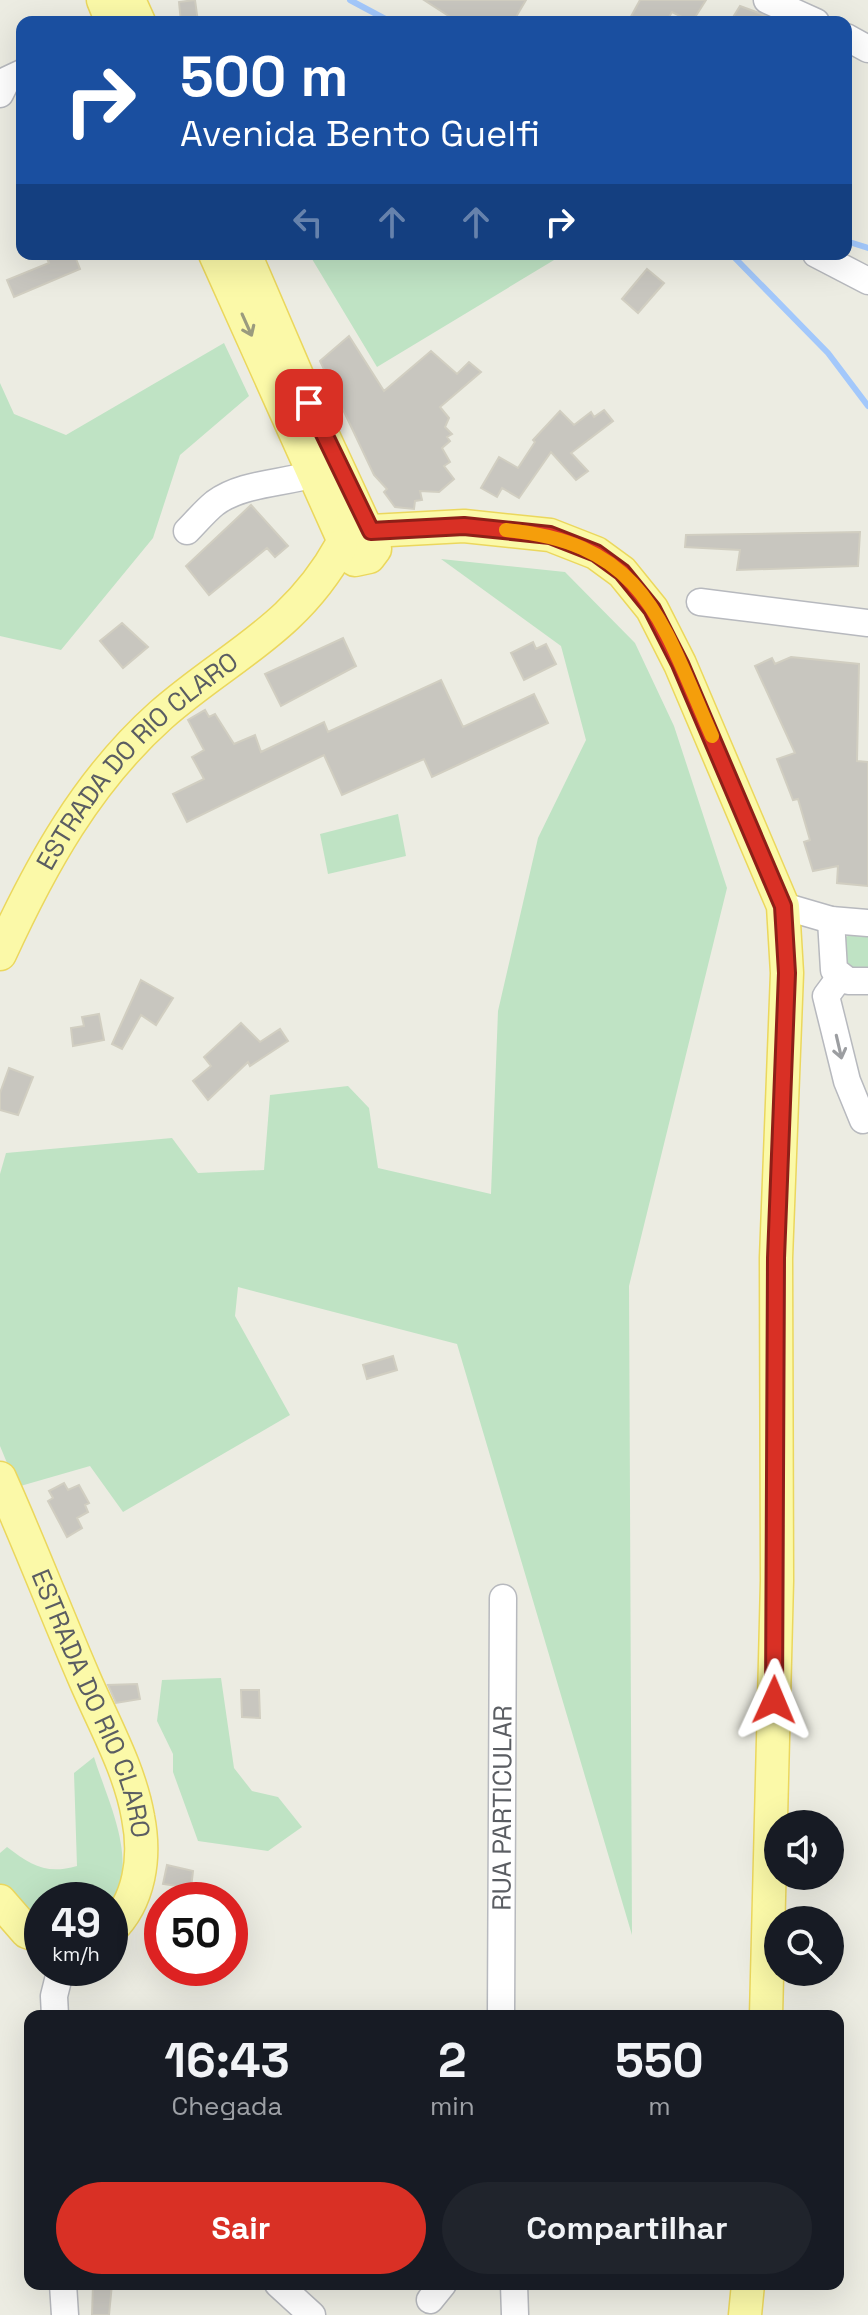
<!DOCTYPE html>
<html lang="pt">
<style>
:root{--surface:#171b24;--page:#20242c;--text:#f1f3f6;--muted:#9ea1a6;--accent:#d93025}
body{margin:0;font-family:"Space Grotesk",sans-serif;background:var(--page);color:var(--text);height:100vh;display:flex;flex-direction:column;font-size:30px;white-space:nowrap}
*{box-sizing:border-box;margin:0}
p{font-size:26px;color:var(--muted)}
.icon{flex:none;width:44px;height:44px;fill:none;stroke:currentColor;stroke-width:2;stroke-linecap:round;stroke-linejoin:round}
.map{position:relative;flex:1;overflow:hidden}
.drawer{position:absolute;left:24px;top:2010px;width:820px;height:280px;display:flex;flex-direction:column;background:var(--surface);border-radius:16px;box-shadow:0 8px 32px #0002}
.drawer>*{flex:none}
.hud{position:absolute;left:16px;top:16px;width:836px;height:244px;border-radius:16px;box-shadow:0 8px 32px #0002;background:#1a4fa0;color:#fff;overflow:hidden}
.fabs{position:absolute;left:764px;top:1810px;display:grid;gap:16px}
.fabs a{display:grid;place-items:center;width:80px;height:80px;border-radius:50%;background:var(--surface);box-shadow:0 8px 32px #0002;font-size:40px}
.speed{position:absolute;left:24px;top:1882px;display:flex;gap:16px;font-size:40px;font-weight:700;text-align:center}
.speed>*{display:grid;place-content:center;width:104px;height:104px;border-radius:50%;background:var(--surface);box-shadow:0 8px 32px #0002;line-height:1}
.speed small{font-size:20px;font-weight:400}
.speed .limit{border:12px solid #d22;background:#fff;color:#111}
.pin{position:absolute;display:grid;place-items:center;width:68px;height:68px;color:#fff;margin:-34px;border-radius:16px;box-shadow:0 4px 12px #0006}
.me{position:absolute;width:88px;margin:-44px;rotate:1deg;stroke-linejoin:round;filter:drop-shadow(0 0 6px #0008)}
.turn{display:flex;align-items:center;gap:28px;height:168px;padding:0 32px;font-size:36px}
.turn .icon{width:104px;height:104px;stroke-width:2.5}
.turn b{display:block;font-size:56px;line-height:68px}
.lanes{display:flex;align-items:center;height:76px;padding:0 32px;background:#0003;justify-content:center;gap:40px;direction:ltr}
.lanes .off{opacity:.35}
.eta{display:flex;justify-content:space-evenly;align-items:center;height:136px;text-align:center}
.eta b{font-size:48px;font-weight:600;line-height:56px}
.button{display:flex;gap:16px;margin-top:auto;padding:16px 32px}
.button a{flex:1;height:92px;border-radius:48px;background:var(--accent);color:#fff;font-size:32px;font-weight:600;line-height:92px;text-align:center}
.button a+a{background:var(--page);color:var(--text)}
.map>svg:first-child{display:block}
</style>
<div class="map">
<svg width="868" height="2315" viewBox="0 0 868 2315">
<rect width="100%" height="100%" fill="#ecece2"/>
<path fill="#bfe3c4" d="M309,254H564L377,367Z
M224,343L249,396L180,455L153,538L61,650L0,636V383L14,414L66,435Z
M441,559L565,572L635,643L674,726L727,888L629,1286L632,1935L457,1344L238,1287L235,1316L290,1415L123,1512L90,1466L17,1487L0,1446V1174L6,1153L172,1138L198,1173L264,1170L270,1095L348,1086L369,1108L378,1168L491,1194L498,1011L538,838L586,740L561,646Z
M398,814L406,856L328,874L320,834Z
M855,933L868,937V974L855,977L835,952L841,939Z
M221,1678L234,1768L252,1791L278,1797L302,1827L268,1851L198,1841L173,1772V1754L157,1721L162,1680Z
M94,1757C107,1800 141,1864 110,1904V1900H42V1924L0,1886V1853L7,1847C31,1865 46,1875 77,1866L74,1773Z"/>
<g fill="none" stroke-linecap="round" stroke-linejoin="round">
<path stroke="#a3c8fb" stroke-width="6" d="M350,0L391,22
M846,241L868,248
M731,254L828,353L868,406"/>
</g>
<path fill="#c8c6bf" stroke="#d1cec1" stroke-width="2" d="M195,0L198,22H181L179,2Z
M424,0H526L513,22H458Z
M640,0H706L692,22L672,12L666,22H628Z
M740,6L759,13L777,22H730Z
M45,254H74L80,269L14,297L7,280L49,263Z
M647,269L664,283L638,313L622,299Z
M349,336L384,391L431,351L457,374L469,362L481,372L440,407L449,418L445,427L452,434L447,437L450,441L442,448L450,462L444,466L454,479L439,492L420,491L422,500L415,501L414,509L395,507L384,492L387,489L374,475L320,361Z
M604,410L613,421L571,453L588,471L576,480L551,452L519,498L502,488L497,497L481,488L499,457L518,468L535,442L533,440L560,411L574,425L591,412L594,417Z
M251,505L288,546L275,557L267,548L209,595L186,566Z
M860,532L858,566L737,570L740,550L685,547L686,535Z
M122,623L148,647L123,668L100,641Z
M343,638L356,666L281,706L265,674Z
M533,642L536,649L546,644L556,664L524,680L511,653Z
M791,657L859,664L857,761L868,762V886L837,883L838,866L813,871L804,842L810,840L798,799L793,800L777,759L795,753L755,666L772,658L775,664Z
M441,680L463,727L534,694L548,723L432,777L424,759L342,795L324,755L187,822L173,794L204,779L192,757L204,750L188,720L205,710L209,717L215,714L234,744L255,735L261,752L324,722L328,732Z
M141,980L173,998L156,1025L141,1015L122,1049L112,1044Z
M99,1014L104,1040L73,1046L71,1028L84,1026L82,1017Z
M241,1023L260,1042L280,1029L288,1041L250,1066L248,1062L208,1100L193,1081L211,1066L204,1057Z
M9,1068L33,1077L18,1115L0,1110V1093Z
M393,1356L397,1370L367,1379L363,1365Z
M64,1483L68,1490L79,1485L89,1503L85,1505L88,1512L77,1518L82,1528L67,1537L48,1501L53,1498L49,1491Z
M137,1684L140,1699L116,1703L108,1685Z
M241,1690H259L260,1718L242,1717Z
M167,1865L193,1871L191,1888L163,1884Z
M93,2284H112L109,2315H92Z"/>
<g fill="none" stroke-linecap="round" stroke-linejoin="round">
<defs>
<g id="minor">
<path d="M767,0L816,22"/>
<path d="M846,37L868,49"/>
<path d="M0,94L7,80L22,73"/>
<path d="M816,254L868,281"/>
<path d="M187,531C196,522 205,511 215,503C242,483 281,484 313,474"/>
<path d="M700,602L868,623"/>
<path d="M783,906L831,920L868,923"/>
<path d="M831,920L834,970L848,981H868"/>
<path d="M840,977L826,996L847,1081L863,1120"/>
<path d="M55,2016L54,1996L61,1968"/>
<path id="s1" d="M501,2016L503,1598"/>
<path d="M63,2284L65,2315"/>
<path d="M278,2284L312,2315"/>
<path d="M514,2284L515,2315"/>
<path d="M430,2300L443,2284"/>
</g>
<g id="major">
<path d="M103,0L112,22"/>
<path d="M129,0L139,22"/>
<path d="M215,254L342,537"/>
<path d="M245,254L321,431L366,528L373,534L375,549L369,557L355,560L343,551L342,537L348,529"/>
<path d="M371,531L464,526L550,535L596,553L622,572L652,609L680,664L783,906L787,973L776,1258L777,1581L766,2016"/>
<path id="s2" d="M0,954C41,865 87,781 161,715C228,656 295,630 341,546"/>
<path id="s3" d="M0,1478C30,1545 56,1613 85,1680C104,1724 130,1770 138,1817C146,1857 140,1901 110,1930"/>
<path d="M0,1901L27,1932L42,1937"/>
<path d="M745,2315L748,2284"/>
</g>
</defs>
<use href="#minor" stroke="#b7b9be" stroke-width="29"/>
<use href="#major" stroke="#ebd75d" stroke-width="35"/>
<use href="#minor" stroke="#fff" stroke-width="26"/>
<use href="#major" stroke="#fbf9a8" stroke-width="32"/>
</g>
<defs><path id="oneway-shaft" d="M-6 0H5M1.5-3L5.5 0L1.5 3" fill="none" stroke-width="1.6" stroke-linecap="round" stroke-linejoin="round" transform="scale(2)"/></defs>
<use stroke="#9a9b7e" href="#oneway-shaft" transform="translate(247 325) rotate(66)"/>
<use stroke="#9c9ea1" href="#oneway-shaft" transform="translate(839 1047) rotate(77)"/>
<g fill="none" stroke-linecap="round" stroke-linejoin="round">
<defs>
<path id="route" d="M309,403L371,531L464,526L550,535L596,553L622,572L652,609L680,664L783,906L787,973L776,1258L774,1700"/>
</defs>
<use href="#route" stroke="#8d1f18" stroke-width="20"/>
<use href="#route" stroke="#d93025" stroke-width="14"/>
<path stroke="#f59e0b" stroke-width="14" d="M506,530C646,543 662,623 712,736"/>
</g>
<g text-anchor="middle" stroke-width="6" stroke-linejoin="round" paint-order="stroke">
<g font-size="26" fill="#5a5d62" stroke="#fff">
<text dy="9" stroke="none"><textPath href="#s2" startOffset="240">ESTRADA DO RIO CLARO</textPath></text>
<text dy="9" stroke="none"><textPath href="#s3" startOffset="244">ESTRADA DO RIO CLARO</textPath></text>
<text dy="9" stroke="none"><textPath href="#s1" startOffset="208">RUA PARTICULAR</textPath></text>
</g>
</g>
</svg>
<div class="fabs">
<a><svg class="icon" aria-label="sound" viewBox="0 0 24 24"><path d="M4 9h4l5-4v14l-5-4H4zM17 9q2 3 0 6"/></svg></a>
<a><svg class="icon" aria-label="search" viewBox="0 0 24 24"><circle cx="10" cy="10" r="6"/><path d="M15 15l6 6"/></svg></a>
</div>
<div class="speed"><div>49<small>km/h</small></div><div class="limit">50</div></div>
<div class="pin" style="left:309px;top:403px;background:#d93025"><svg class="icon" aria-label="arrive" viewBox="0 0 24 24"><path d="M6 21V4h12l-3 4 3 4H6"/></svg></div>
<svg class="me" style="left:774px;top:1700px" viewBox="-20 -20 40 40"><path d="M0-17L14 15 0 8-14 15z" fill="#d93025" stroke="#fff" stroke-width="4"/></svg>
<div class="hud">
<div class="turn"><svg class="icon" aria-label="right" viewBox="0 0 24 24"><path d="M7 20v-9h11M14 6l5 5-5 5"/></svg><div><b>500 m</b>Avenida Bento Guelfi</div></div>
<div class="lanes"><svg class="icon off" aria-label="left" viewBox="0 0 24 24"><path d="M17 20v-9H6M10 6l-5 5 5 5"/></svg><svg class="icon off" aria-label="ahead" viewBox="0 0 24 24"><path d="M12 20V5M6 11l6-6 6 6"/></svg><svg class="icon off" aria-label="ahead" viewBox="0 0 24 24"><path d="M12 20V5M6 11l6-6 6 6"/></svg><svg class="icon" aria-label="right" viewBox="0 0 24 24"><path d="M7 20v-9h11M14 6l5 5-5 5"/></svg></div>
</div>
<section class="drawer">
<div class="eta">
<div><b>16:43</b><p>Chegada</p></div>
<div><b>2</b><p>min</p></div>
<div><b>550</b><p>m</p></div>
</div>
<div class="button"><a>Sair</a><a>Compartilhar</a></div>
</section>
</div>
